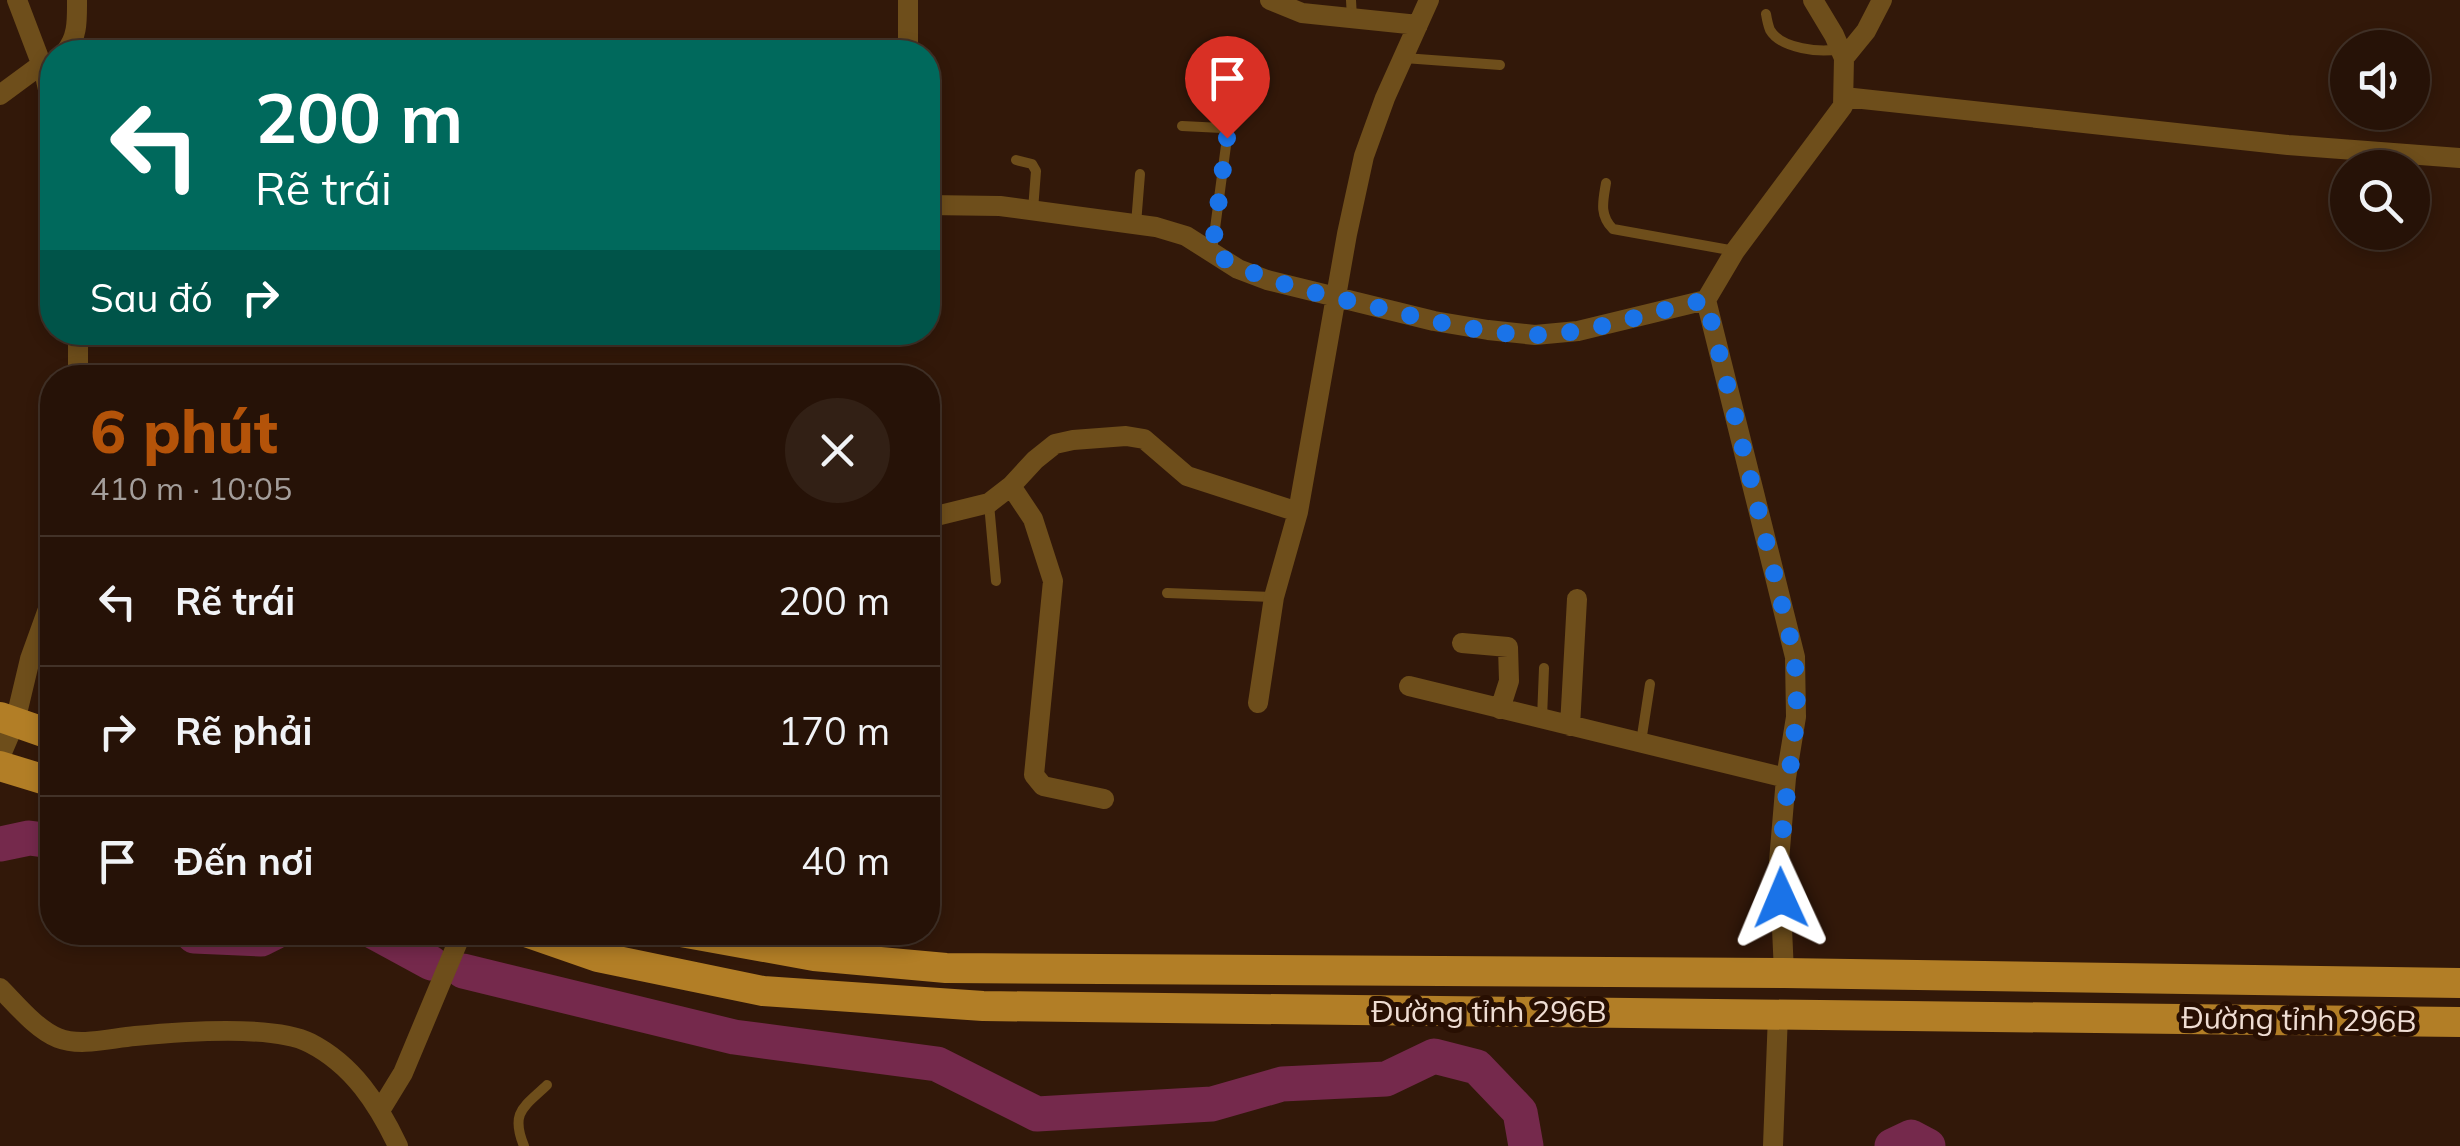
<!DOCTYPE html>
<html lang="vi">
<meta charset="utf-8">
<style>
:root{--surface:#261207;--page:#322015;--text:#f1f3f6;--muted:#a49e9b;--line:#423228;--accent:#b45309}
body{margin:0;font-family:Mulish,sans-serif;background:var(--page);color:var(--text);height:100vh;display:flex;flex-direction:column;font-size:38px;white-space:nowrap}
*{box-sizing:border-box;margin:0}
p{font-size:32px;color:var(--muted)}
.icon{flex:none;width:55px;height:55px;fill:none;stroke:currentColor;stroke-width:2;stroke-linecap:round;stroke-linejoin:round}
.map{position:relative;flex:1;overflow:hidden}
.side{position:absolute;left:40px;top:365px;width:900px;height:580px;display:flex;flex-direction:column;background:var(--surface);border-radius:40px;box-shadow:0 5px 15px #0003,0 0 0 2px var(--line)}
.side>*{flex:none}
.hud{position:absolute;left:40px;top:40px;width:900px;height:305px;border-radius:40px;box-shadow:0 5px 15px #0003,0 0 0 2px var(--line);background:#00695c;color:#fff;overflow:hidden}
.buttons{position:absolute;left:2330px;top:30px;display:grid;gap:20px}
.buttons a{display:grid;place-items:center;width:100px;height:100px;border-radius:50%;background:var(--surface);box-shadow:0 5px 15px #0003,0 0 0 2px var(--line);font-size:50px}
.pin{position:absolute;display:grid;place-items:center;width:85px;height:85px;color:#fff;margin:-102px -42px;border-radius:50% 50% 50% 0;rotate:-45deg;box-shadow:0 0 10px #0007}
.pin .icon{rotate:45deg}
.me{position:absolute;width:110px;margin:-55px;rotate:359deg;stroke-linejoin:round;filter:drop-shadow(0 0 8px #0008)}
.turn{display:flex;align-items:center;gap:35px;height:210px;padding:0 50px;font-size:45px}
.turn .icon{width:130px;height:130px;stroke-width:2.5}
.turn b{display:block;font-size:70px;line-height:85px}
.then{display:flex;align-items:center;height:95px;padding:0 50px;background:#0003;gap:20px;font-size:38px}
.round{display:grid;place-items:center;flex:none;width:105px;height:105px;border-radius:52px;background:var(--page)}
.head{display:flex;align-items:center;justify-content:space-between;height:170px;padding:0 50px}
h1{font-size:60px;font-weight:800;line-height:75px;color:var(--accent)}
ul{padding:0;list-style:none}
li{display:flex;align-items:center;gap:30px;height:130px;padding:0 50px;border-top:2px solid var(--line)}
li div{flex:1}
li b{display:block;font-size:38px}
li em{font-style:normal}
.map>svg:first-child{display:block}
</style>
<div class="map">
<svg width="2460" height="1146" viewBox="0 0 2460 1146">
<rect width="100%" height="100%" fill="#321809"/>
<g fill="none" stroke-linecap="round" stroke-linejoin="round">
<path stroke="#75294c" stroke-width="35" d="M0,844L29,838L52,841
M190,932L194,936L261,939L275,932
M374,932L431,963
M463,971L734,1037L937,1064L1037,1114L1212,1104L1282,1084L1386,1079L1434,1056L1477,1067L1520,1112L1526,1146
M1892,1146L1911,1137L1928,1146"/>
<path stroke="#6e4e1b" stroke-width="10" d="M1351,0L1352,18
M1766,14C1767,20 1768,25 1770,30C1781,49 1821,53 1839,49
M1404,58L1500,65
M1182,126L1222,128L1227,138L1212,251
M1016,160L1032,164L1036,171L1033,210
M1606,183C1603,201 1599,215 1613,229L1735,251
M1136,224L1140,174
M989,504L996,581
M1167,593L1274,597
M1542,718L1544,668
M1641,742L1650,684
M524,1146C510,1112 524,1107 547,1085"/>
<path stroke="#6e4e1b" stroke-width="20" d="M17,0L44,71L52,108
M1270,0L1302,13L1418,25
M65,52C78,38 77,19 77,0
M908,52V0
M1844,58L1866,31L1882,0
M0,95L42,64
M1844,97L2288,145L2460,158
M928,205L1000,206L1156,227L1186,236L1238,269L1267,280L1434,321L1488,330L1535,335L1578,331L1706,300
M78,332V378
M1011,486L1033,519L1053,581L1034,775L1043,786L1104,799
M928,518L989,503L1011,486L1035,460L1055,444L1073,440L1126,436L1144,439L1187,476L1298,512
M1462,643L1508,647L1509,681L1500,709
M1409,686L1786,778L1796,717L1795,657L1706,300L1735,251L1843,106L1844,58L1834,35L1813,0
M1258,703L1274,597L1298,512L1347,234L1364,156L1385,98L1429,0
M1570,726L1577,599
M0,757L15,722L30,659L52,598
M1784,973L1779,861L1786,778
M0,988C17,1005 36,1029 58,1038C81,1047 111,1038 135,1036C177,1032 273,1024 310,1043C353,1065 378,1104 398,1146
M381,1109L403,1073L462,932
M1773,1146L1778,1014"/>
<path stroke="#b27e26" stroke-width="30" d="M0,717L52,735
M0,766L52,782
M526,932L598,957L763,991L983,1006L2460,1022
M681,932L814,956L946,968L1784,973L2460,983"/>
</g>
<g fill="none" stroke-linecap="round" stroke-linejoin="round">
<path stroke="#1a73e8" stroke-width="18" stroke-dasharray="0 32.4" d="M1227,138L1212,252C1264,284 1325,295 1384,309C1433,321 1484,334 1535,335C1587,335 1653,311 1706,300L1795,657C1795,677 1798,699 1796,720C1790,780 1778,837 1781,898"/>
</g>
<g text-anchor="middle" stroke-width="10" stroke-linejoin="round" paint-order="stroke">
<g font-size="30" fill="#efddd3" stroke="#280f02">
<text x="1489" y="1022">Đường tỉnh 296B</text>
<text transform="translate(2299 1020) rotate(1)" y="10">Đường tỉnh 296B</text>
</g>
</g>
</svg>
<div class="buttons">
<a><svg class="icon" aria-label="sound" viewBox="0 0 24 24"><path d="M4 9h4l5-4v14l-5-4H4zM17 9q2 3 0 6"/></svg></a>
<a><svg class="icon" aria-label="search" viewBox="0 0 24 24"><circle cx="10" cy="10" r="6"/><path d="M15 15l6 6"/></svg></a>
</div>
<div class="pin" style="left:1227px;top:138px;background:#d93025"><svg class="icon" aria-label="arrive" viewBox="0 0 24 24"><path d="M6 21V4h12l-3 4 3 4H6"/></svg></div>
<svg class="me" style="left:1781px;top:898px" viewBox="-20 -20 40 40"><path d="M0-17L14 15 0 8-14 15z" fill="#1a73e8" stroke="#fff" stroke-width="4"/></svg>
<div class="hud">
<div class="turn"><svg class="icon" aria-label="left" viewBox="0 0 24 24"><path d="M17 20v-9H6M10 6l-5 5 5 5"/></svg><div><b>200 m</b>Rẽ trái</div></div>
<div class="then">Sau đó<svg class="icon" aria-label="right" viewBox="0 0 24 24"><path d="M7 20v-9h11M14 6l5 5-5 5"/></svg></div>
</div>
<section class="side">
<div class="head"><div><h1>6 phút</h1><p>410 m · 10:05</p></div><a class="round"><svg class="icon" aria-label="close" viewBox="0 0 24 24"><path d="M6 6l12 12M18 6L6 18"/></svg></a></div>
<ul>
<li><svg class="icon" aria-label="left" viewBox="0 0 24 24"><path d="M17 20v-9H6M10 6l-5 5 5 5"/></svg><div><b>Rẽ trái</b></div><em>200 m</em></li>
<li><svg class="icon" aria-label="right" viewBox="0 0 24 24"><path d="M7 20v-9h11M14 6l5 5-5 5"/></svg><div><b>Rẽ phải</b></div><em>170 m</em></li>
<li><svg class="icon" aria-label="arrive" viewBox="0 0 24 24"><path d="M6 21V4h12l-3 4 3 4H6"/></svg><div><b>Đến nơi</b></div><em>40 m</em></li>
</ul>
</section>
</div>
